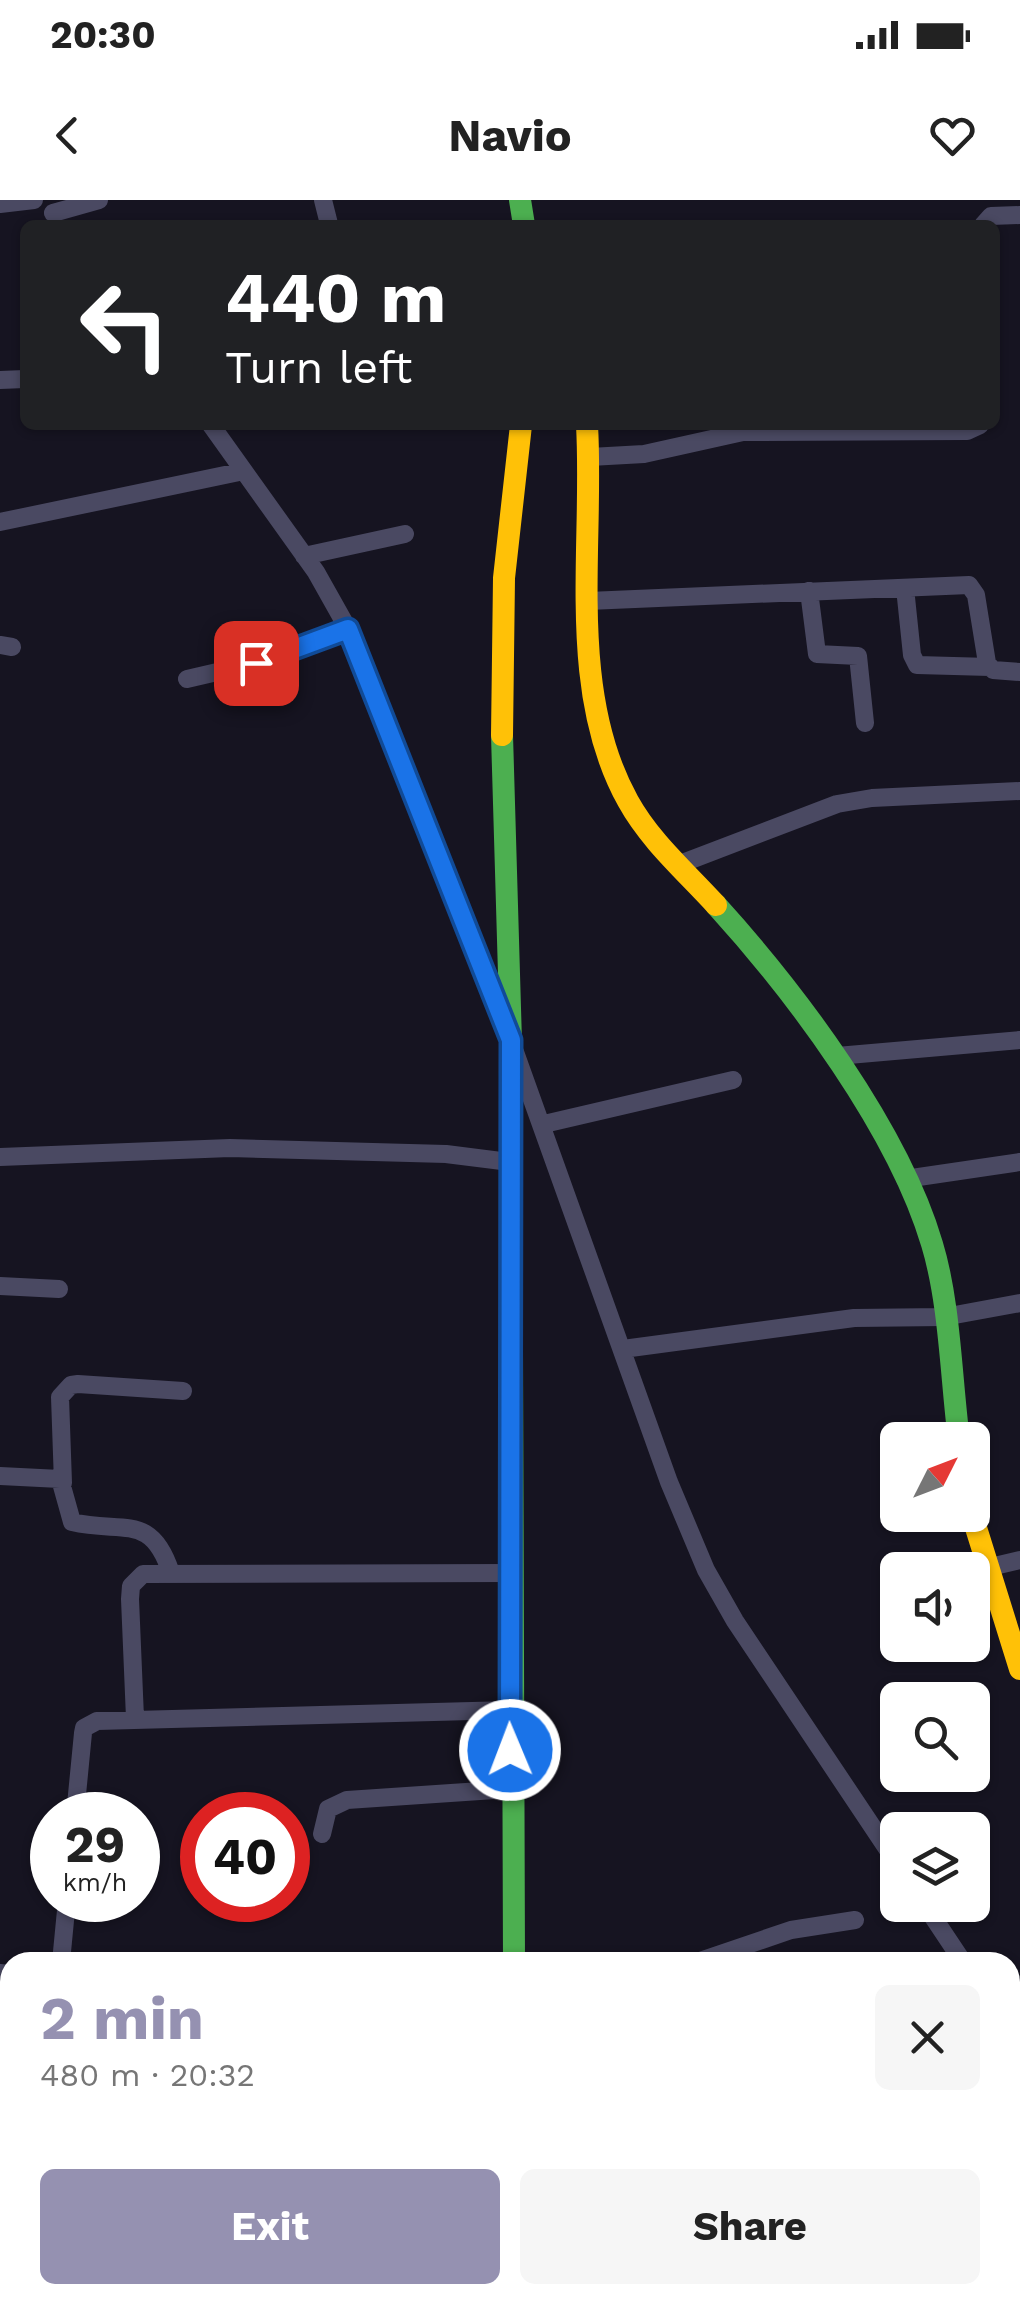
<!DOCTYPE html>
<meta charset="utf-8">
<style>
:root{--surface:#fff;--page:#f6f6f6;--text:#222;--muted:#767676;--accent:#9591b1}
body{margin:0;font-family:"Work Sans",sans-serif;background:var(--page);color:var(--text);height:100vh;display:flex;flex-direction:column;font-size:38px;white-space:nowrap}
*{box-sizing:border-box;margin:0}
p{font-size:32px;color:var(--muted)}
.icon{flex:none;width:55px;height:55px;fill:none;stroke:currentColor;stroke-width:2;stroke-linecap:round;stroke-linejoin:round}
.map{position:relative;flex:1;overflow:hidden}
.details{position:absolute;left:0px;top:1752px;width:1020px;height:352px;display:flex;flex-direction:column;background:var(--surface);border-radius:30px 30px 0 0;box-shadow:0 2px 8px #0004}
.details>*{flex:none}
.guide{position:absolute;left:20px;top:20px;width:980px;height:210px;border-radius:15px;box-shadow:0 2px 8px #0004;background:#202124;color:#fff;overflow:hidden}
.needle{width:65px;rotate:48deg}
.controls{position:absolute;left:880px;top:1222px;display:grid;gap:20px}
.controls a{display:grid;place-items:center;width:110px;height:110px;border-radius:15px;background:var(--surface);box-shadow:0 2px 8px #0004;font-size:50px}
.speed{position:absolute;left:30px;top:1592px;display:flex;gap:20px;font-size:50px;font-weight:700;text-align:center}
.speed>*{display:grid;place-content:center;width:130px;height:130px;border-radius:50%;background:var(--surface);box-shadow:0 2px 8px #0004;line-height:1}
.speed small{font-size:25px;font-weight:400}
.speed .limit{border:15px solid #d22;background:#fff;color:#111}
.pin{position:absolute;display:grid;place-items:center;width:85px;height:85px;color:#fff;margin:-42px;border-radius:20px;box-shadow:0 5px 15px #0006}
.me{position:absolute;width:110px;margin:-55px;rotate:359deg;stroke-linejoin:round;filter:drop-shadow(0 0 8px #0008)}
.turn{display:flex;align-items:center;gap:35px;height:210px;padding:0 40px;font-size:45px}
.turn .icon{width:130px;height:130px;stroke-width:2.5}
.turn b{display:block;font-size:70px;line-height:85px}
.round{display:grid;place-items:center;flex:none;width:105px;height:105px;border-radius:15px;background:var(--page)}
.headline{display:flex;align-items:center;justify-content:space-between;height:170px;padding:0 40px}
h1{font-size:60px;font-weight:700;line-height:75px;color:var(--accent)}
.cta{display:flex;gap:20px;margin-top:auto;padding:20px 40px}
.cta a{flex:1;height:115px;border-radius:15px;background:var(--accent);color:#fff;font-size:40px;font-weight:700;line-height:115px;text-align:center}
.cta a+a{background:var(--page);color:var(--text)}
.status{display:flex;justify-content:space-between;align-items:center;height:70px;padding:0 50px;background:var(--surface);direction:ltr}
.status svg{height:28px;fill:currentColor}
header{display:flex;justify-content:space-between;align-items:center;height:130px;padding:0 40px;background:var(--surface);font-size:45px;font-weight:700}
.map>svg:first-child{display:block}
</style>
<div class="status"><b>20:30</b><svg viewBox="0 0 49 12"><path d="M0 12V9h3v3zM5 12V6h3v6zM10 12V3h3v9zM15 12V0h3v12zM26 1h20v11H26zM47 4h2v5h-2z"/></svg></div>
<header><svg class="icon" aria-label="back" viewBox="0 0 24 24"><path d="M15 5l-7 7 7 7"/></svg>Navio<svg class="icon" aria-label="heart" viewBox="0 0 24 24"><path d="M12 20l-8-8c-3-5 5-10 8-4 3-6 11-1 8 4z"/></svg></header>
<div class="map">
<svg width="1020" height="2104" viewBox="0 0 1020 2104">
<rect width="100%" height="100%" fill="#161421"/>
<g fill="none" stroke-linecap="round" stroke-linejoin="round">
<path stroke="#4a4962" stroke-width="18" d="M323,0L329,24
M0,4L34,0
M53,13L99,0
M983,25L991,16L1020,15
M0,180L25,179
M211,225L316,372L348,429L506,827
M590,257L644,254L743,232L967,231L980,225
M0,322L244,271
M304,356L405,334
M905,388L912,455L917,465L990,467
M809,391L817,454L858,456L865,523
M588,401L969,385L976,395L987,463L993,470L1020,472
M0,445L12,447
M187,479L256,463L348,429
M680,664L837,604L872,598L1020,591
M515,852L669,1282L706,1370L735,1421L898,1665
M837,856L1020,840
M544,924L733,880
M0,957L230,948L446,954L510,962
M905,979L1020,962
M0,1086L59,1089
M623,1149L854,1118L944,1117L1020,1103
M0,1276L60,1279L72,1322C124,1334 151,1312 171,1373
M63,1283L60,1197L71,1185L78,1184L183,1191
M986,1368L1020,1360
M135,1518L130,1399L131,1386L143,1374L510,1373
M75,1615L83,1533L84,1528L97,1521L510,1510
M322,1634L328,1609L347,1600L511,1589
M925,1705L963,1762
M61,1762L67,1700
M697,1762L791,1730L855,1720
M0,1773L10,1774
M1010,1837L1020,1853
M39,2104V2095
M997,2104L1020,2094"/>
<path stroke="#4caf50" stroke-width="22" d="M520,0L524,25
M502,535L511,842L514,1762
M716,705C796,793 898,929 932,1044C950,1103 951,1178 959,1240"/>
<path stroke="#ffc107" stroke-width="22" d="M587,225C594,346 566,490 628,601C650,641 686,672 716,705
M502,535L504,378L521,225
M972,1315L1020,1469
M518,2095V2104"/>
</g>
<g fill="none" stroke-linecap="round" stroke-linejoin="round">
<defs>
<path id="route" d="M256,463L348,429L511,840L510,1550"/>
</defs>
<use href="#route" stroke="#114b97" stroke-width="25"/>
<use href="#route" stroke="#1a73e8" stroke-width="18"/>
</g>
</svg>
<div class="controls">
<a><svg class="needle" viewBox="-14 -14 28 28"><path d="M0-13l5 13h-10z" fill="#e53935"/><path d="M0 13l5-13h-10z" fill="#767676"/></svg></a>
<a><svg class="icon" aria-label="sound" viewBox="0 0 24 24"><path d="M4 9h4l5-4v14l-5-4H4zM17 9q2 3 0 6"/></svg></a>
<a><svg class="icon" aria-label="search" viewBox="0 0 24 24"><circle cx="10" cy="10" r="6"/><path d="M15 15l6 6"/></svg></a>
<a><svg class="icon" aria-label="layers" viewBox="0 0 24 24"><path d="M12 4l9 5-9 5-9-5zM3 14l9 5 9-5"/></svg></a>
</div>
<div class="speed"><div>29<small>km/h</small></div><div class="limit">40</div></div>
<div class="pin" style="left:256px;top:463px;background:#d93025"><svg class="icon" aria-label="arrive" viewBox="0 0 24 24"><path d="M6 21V4h12l-3 4 3 4H6"/></svg></div>
<svg class="me" style="left:510px;top:1550px" viewBox="-20 -20 40 40"><circle r="17" fill="#1a73e8" stroke="#fff" stroke-width="3"/><path d="M0-11L8 9 0 5-8 9z" fill="#fff"/></svg>
<div class="guide">
<div class="turn"><svg class="icon" aria-label="left" viewBox="0 0 24 24"><path d="M17 20v-9H6M10 6l-5 5 5 5"/></svg><div><b>440 m</b>Turn left</div></div>
</div>
<section class="details">
<div class="headline"><div><h1>2 min</h1><p>480 m · 20:32</p></div><a class="round"><svg class="icon" aria-label="close" viewBox="0 0 24 24"><path d="M6 6l12 12M18 6L6 18"/></svg></a></div>
<div class="cta"><a>Exit</a><a>Share</a></div>
</section>
</div>
